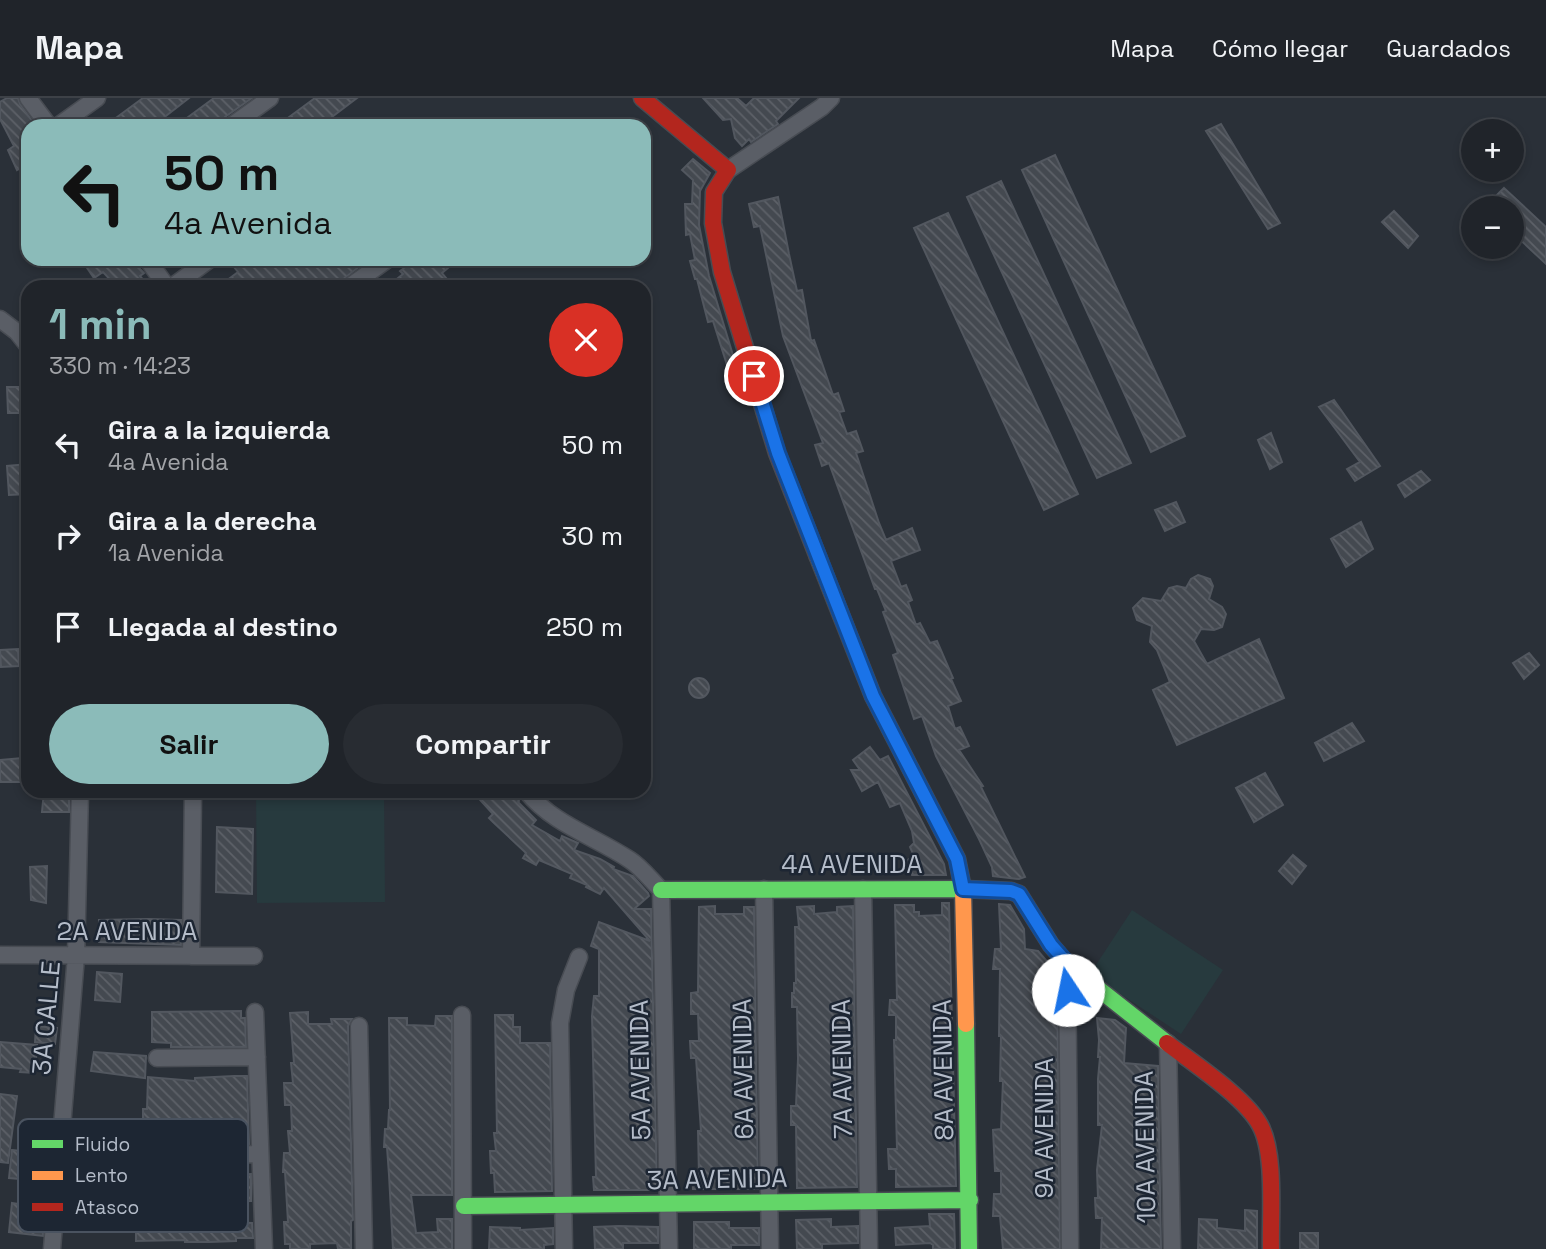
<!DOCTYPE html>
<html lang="es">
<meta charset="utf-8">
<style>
:root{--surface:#20242a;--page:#282c32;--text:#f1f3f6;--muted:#a2a4a8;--line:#3d4147;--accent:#8bbbb9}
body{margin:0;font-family:"Space Grotesk",sans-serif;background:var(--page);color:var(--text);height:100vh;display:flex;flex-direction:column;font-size:26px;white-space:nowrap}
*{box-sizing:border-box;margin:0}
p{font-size:23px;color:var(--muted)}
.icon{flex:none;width:38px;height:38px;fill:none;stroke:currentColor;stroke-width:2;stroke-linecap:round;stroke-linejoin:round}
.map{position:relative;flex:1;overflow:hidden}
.side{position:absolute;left:21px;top:182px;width:630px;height:518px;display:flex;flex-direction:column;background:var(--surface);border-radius:21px;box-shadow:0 4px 10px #0003,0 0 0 2px var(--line)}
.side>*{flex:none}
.banner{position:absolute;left:21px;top:21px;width:630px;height:147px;border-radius:21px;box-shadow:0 4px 10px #0003,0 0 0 2px var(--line);background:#8bbbb9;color:#111;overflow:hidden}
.fabs{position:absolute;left:1461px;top:21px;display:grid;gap:14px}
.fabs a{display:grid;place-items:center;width:63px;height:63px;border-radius:50%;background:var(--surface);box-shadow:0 4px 10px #0003,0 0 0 2px var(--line);font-size:35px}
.pin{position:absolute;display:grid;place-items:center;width:60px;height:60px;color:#fff;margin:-30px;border:4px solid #fff;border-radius:50%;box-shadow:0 2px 7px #0007}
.me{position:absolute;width:77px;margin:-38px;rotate:349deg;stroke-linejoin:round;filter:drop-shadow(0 0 5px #0008)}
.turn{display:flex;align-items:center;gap:24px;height:147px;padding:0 28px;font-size:32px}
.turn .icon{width:91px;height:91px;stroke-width:2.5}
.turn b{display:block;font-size:49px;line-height:60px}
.round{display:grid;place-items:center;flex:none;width:74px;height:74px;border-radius:37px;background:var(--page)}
.overview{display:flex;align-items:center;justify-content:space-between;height:119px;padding:0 28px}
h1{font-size:42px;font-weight:600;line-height:52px;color:var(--accent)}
.primary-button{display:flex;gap:14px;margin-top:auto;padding:14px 28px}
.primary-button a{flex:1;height:80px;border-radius:42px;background:var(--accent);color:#111;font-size:28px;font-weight:600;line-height:80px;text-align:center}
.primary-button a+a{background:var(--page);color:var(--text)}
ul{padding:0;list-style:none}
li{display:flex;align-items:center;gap:21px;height:91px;padding:0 28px}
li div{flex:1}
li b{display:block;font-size:26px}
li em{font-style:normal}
header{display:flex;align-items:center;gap:42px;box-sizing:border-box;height:98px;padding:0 35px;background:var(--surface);border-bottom:2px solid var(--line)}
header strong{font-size:33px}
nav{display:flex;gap:38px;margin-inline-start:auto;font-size:24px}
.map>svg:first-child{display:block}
</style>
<header>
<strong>Mapa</strong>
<nav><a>Mapa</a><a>Cómo llegar</a><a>Guardados</a></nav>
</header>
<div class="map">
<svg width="1546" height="1151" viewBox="0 0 1546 1151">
<defs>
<pattern id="building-back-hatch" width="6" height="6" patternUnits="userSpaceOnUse" patternTransform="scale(1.75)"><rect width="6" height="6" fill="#444950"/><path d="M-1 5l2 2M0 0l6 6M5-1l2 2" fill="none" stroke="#5d6168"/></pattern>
</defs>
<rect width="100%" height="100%" fill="#2a3038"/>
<path fill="#273a3e" d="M256,693H384L385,804L257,805Z
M1132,812L1223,872L1181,936L1090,876Z"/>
<path fill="url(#building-back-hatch)" stroke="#52575f" stroke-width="2" d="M7,0H18L20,6L35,27L28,28V66L17,72L8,52L14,48L0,21V4Z
M143,0H189L153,28H105Z
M214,0H252L225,19L218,28H176Z
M315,0H357L320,28H277Z
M703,0H737L746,8L754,0H799L776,23L778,26L751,44L749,41L742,48L735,40L731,21L723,22Z
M1221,26L1280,125L1268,131L1206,33Z
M1055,57L1185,338L1151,354L1022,72Z
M693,61L710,75L700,93L699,127L709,178L742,287L734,289L713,223L708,224L697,181H695L690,163L695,162L690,136L686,137L685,106H692L693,82L682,72Z
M1001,83L1131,365L1097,380L967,99Z
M1504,90L1546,129V166L1512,134V110H1484Z
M778,99L789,156L797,193L802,192L811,243L814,242L833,297L838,295L844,313L839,314L847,336L856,333L863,353L856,355L879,425L886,442L912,430L920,452L891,463L901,489L906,487L912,502L908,504L916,527L920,525L930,545L937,543L953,580L951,581L961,603L948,608L955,631L960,629L969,648L959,652L983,688L981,689L1025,779L1019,781L993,778L992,769L979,741L936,658L922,618L914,621L893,557L898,555L883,514L886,513L877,491H875L829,365L822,368L815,347L823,345L783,238L760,128L754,129L749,106Z
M1394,113L1418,138L1408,150L1382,124Z
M948,115L1078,396L1044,412L914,130Z
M81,161H131L144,175L140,178L149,189H117L103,174L94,180Z
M246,161H369L333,189H218L238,174L234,169Z
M416,161L421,167L428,161H440L448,170L442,175L446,180L436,189H387L403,176L400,173Z
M7,289H28V315H8Z
M1334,302L1380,368L1355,383L1347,371L1360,364L1319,309Z
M1271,335L1282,364L1270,371L1258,342Z
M28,366V396L9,397L7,368Z
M1421,373L1430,382L1405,399L1398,387Z
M1176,404L1185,424L1165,433L1155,412Z
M1361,424L1373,451L1346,469L1331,441Z
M1198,477L1210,481L1213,488L1209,501L1222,509L1226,516L1222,529L1214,532L1201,531L1194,543L1207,566L1259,541L1284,600L1177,647L1153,592L1170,584L1157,552L1150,544L1152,528L1137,522L1133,510L1143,500L1161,503L1169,490L1177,488L1186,490L1191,481Z
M18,551L19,568L1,569L0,552Z
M1529,555L1539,567L1524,581L1513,565Z
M689 590a10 10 0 1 1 20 0a10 10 0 1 1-20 0Z
M1352,625L1364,643L1324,663L1315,645Z
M870,649L880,662L888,658L944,766L946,777H912L904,764L914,758L910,749L914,745L912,733L900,705L890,709L878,684L862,693L851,672H860L853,662Z
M22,660L26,684H0V662Z
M1265,675L1283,707L1254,724L1236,690Z
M44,693H69V714H42Z
M472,693H511L519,703L518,704L536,722L532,727L560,743L562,738L578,745L574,752L600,761L614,769L613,771L633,778L648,795L649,798L634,811H651L657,1092H594L593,1079H596L592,918L594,898H599V851L591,848L599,824L650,843L604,790L600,796L586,789L587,787L570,780L572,776L539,762L536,767L523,760L526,755L493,724L489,720L493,716Z
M217,729L253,731L252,796L216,794Z
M1293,757L1306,768L1292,786L1279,773Z
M47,768L46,805L31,802L30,769Z
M942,805H949L956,1088L896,1089V1071H889L888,1051H897L894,942H896V917H889L890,902H897L895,807H914V814H919V818L942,817Z
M999,806L1010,807L1024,831L1025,851L1038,853L1057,875L1060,1151H1003L1000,1118H993L994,1096H1001V1073H995L993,1032L1001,1031L1003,983H1000L1001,938H999L1000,871H993L995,851H1001Z
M715,808V816H744V809H754L758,1091H693V1078H699L698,1033H701L696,960H691L690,943H699L698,916H691V895L698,894L699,809Z
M814,808V816L837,814V809L853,808L857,1089L797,1090L796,1027H791V1008H796L798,961L797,909H792V895H794V885H796L795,829H799L797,809Z
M148,821L181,822V847L99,844V822Z
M97,874L122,876L120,904L95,902Z
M241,913V920H245L246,949H171V945L152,944V914Z
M308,914V926H332L331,921H352L348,928L353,1122L351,1123V1151H338L337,1145L310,1146V1151H290V1146H285L284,1124H288L285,1074H283L284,1055H290L288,1033H292L291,1007H285L284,985H293L291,965H294L290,915Z
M495,917H513V929H520V945H550L552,1093L495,1094L494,1075H491L490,1053H496L494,1035H497Z
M436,918H452V1097H411L416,1135L438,1134L437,1121H452V1151H393L389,1077L387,1049H384L385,1031H388L389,1012H390L389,920H407V927L435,928Z
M1097,920L1115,922L1126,930L1124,965L1158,968L1161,1151H1101L1102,1120H1096L1095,1100H1098L1097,1072L1102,1027H1098V981L1100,959H1098L1099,942Z
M36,928L57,930L55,946L35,944Z
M0,944L37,947L35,975L20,974L21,971L0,969Z
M94,954L146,958L145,980L91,973Z
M234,978H247L249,1046L160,1042V1046L136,1048L131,1058L136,1066L159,1067V1071L213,1070V1077L251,1076V1103L181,1104V1123L252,1125L253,1140H236V1143L210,1144H185V1142L136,1143V1116L117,1115L118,1106L82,1105L83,1066H101L103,1026H143V1011H147L148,979L195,983V980Z
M0,996L17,998L8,1065L0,1064Z
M12,1052L49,1056L48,1070H44L43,1078L31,1077V1082L9,1080Z
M12,1105L45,1110L43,1138L9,1134Z
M1245,1112L1257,1113V1151H1198L1199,1121L1217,1122V1130L1245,1133Z
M929,1116H954L955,1151H933V1147L930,1145L896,1147L895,1130L930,1128Z
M831,1121V1129L858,1128V1145L822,1146V1151H797L796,1122Z
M694,1124H729V1130H759V1147H731V1151H694Z
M619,1128L658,1129V1145H623V1151H595L594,1129Z
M490,1129L520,1130V1132L553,1130V1146L544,1147V1151H489Z
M1300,1135H1318V1151H1300Z"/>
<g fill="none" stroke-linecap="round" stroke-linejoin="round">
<defs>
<path id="street" d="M28,0L49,28
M58,28L97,0
M231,28L270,0
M728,72L822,9L831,0
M147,161L167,189
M172,189L210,161
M349,189L388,161
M0,221L17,234L28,248
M526,693C554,727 594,738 630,762C641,769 651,782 661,792L669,1151
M764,791L770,1151
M863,791L869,1151
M0,857L254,858
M191,858L193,693
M1067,866L1070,1151
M255,914L264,1151
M462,917L463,1151
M359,928L364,1151
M1168,945L1172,1151
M157,960L257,959
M141,1057L260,1056
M52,1151L76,858L80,693
M564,1151L560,925L566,892L579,859"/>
<path id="fast" d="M661,792L963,791L1011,793L1019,796L1051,847L1067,866L1167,945
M966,926L969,1151
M464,1108L970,1102"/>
<path id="slow" d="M818,459L873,598L957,761L963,791L966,926"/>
<path id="jam" d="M642,0L728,72L714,94L713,125L722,174L777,355L818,459
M1167,945C1193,965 1245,999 1260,1027C1276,1056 1270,1118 1271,1151"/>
</defs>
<use href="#street" stroke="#484c53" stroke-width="19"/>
<use href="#fast" stroke="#484c53" stroke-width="19"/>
<use href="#slow" stroke="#484c53" stroke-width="19"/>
<use href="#jam" stroke="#484c53" stroke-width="19"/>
<use href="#street" stroke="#5a5e66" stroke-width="16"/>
<use href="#fast" stroke="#63d668" stroke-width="16"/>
<use href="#slow" stroke="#ff974d" stroke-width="16"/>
<use href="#jam" stroke="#b3261e" stroke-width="16"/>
</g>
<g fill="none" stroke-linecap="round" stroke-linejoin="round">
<defs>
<path id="route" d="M754,278L778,355L873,598L957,761L963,791L1011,793L1019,796L1051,847L1068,866V892"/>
</defs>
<use href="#route" stroke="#114b97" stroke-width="18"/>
<use href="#route" stroke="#1a73e8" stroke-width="12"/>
</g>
<g text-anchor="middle" stroke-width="5" stroke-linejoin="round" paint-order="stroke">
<g font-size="26" fill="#b4bcc9" stroke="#1d2633">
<text x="852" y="775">4A AVENIDA</text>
<text x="127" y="842">2A AVENIDA</text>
<text transform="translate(46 920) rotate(-85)" y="9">3A CALLE</text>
<text transform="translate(743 971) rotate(-91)" y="9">6A AVENIDA</text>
<text transform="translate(842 971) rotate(-91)" y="9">7A AVENIDA</text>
<text transform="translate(640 972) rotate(-91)" y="9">5A AVENIDA</text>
<text transform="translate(943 972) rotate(-91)" y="9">8A AVENIDA</text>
<text transform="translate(1044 1030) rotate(-90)" y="9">9A AVENIDA</text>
<text transform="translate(1145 1049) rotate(-91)" y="9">10A AVENIDA</text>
<text transform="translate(717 1081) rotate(-1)" y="9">3A AVENIDA</text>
</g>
</g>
<rect x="18" y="1021" width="230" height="113" rx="10" fill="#1d2633" stroke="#4a5360" stroke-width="2"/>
<rect x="32" y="1042" width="31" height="8" fill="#63d668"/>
<rect x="32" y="1073" width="31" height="9" fill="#ff974d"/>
<rect x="32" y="1105" width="31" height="8" fill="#b3261e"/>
<g font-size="19" fill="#b4bcc9">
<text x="75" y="1053">Fluido</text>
<text x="75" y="1084">Lento</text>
<text x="75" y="1116">Atasco</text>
</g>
</svg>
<div class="fabs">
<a>+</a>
<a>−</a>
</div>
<div class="pin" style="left:754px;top:278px;background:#d93025"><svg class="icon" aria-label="arrive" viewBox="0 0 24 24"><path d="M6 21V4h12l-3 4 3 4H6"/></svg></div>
<svg class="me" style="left:1068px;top:892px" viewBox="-20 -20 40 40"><circle r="19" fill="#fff"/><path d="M0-13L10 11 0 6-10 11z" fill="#1a73e8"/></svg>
<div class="banner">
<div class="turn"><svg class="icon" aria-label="left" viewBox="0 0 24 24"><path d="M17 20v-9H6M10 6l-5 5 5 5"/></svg><div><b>50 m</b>4a Avenida</div></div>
</div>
<section class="side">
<div class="overview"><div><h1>1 min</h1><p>330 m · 14:23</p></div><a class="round" style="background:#d93025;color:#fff"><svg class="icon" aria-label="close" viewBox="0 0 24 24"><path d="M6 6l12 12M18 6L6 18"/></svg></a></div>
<ul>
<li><svg class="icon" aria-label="left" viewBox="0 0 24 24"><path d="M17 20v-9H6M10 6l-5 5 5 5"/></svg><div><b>Gira a la izquierda</b><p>4a Avenida</p></div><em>50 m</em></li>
<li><svg class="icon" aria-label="right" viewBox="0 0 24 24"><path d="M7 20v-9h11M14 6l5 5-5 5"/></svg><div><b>Gira a la derecha</b><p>1a Avenida</p></div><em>30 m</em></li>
<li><svg class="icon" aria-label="arrive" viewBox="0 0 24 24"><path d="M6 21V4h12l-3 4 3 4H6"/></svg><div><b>Llegada al destino</b></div><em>250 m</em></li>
</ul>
<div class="primary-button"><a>Salir</a><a>Compartir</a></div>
</section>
</div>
